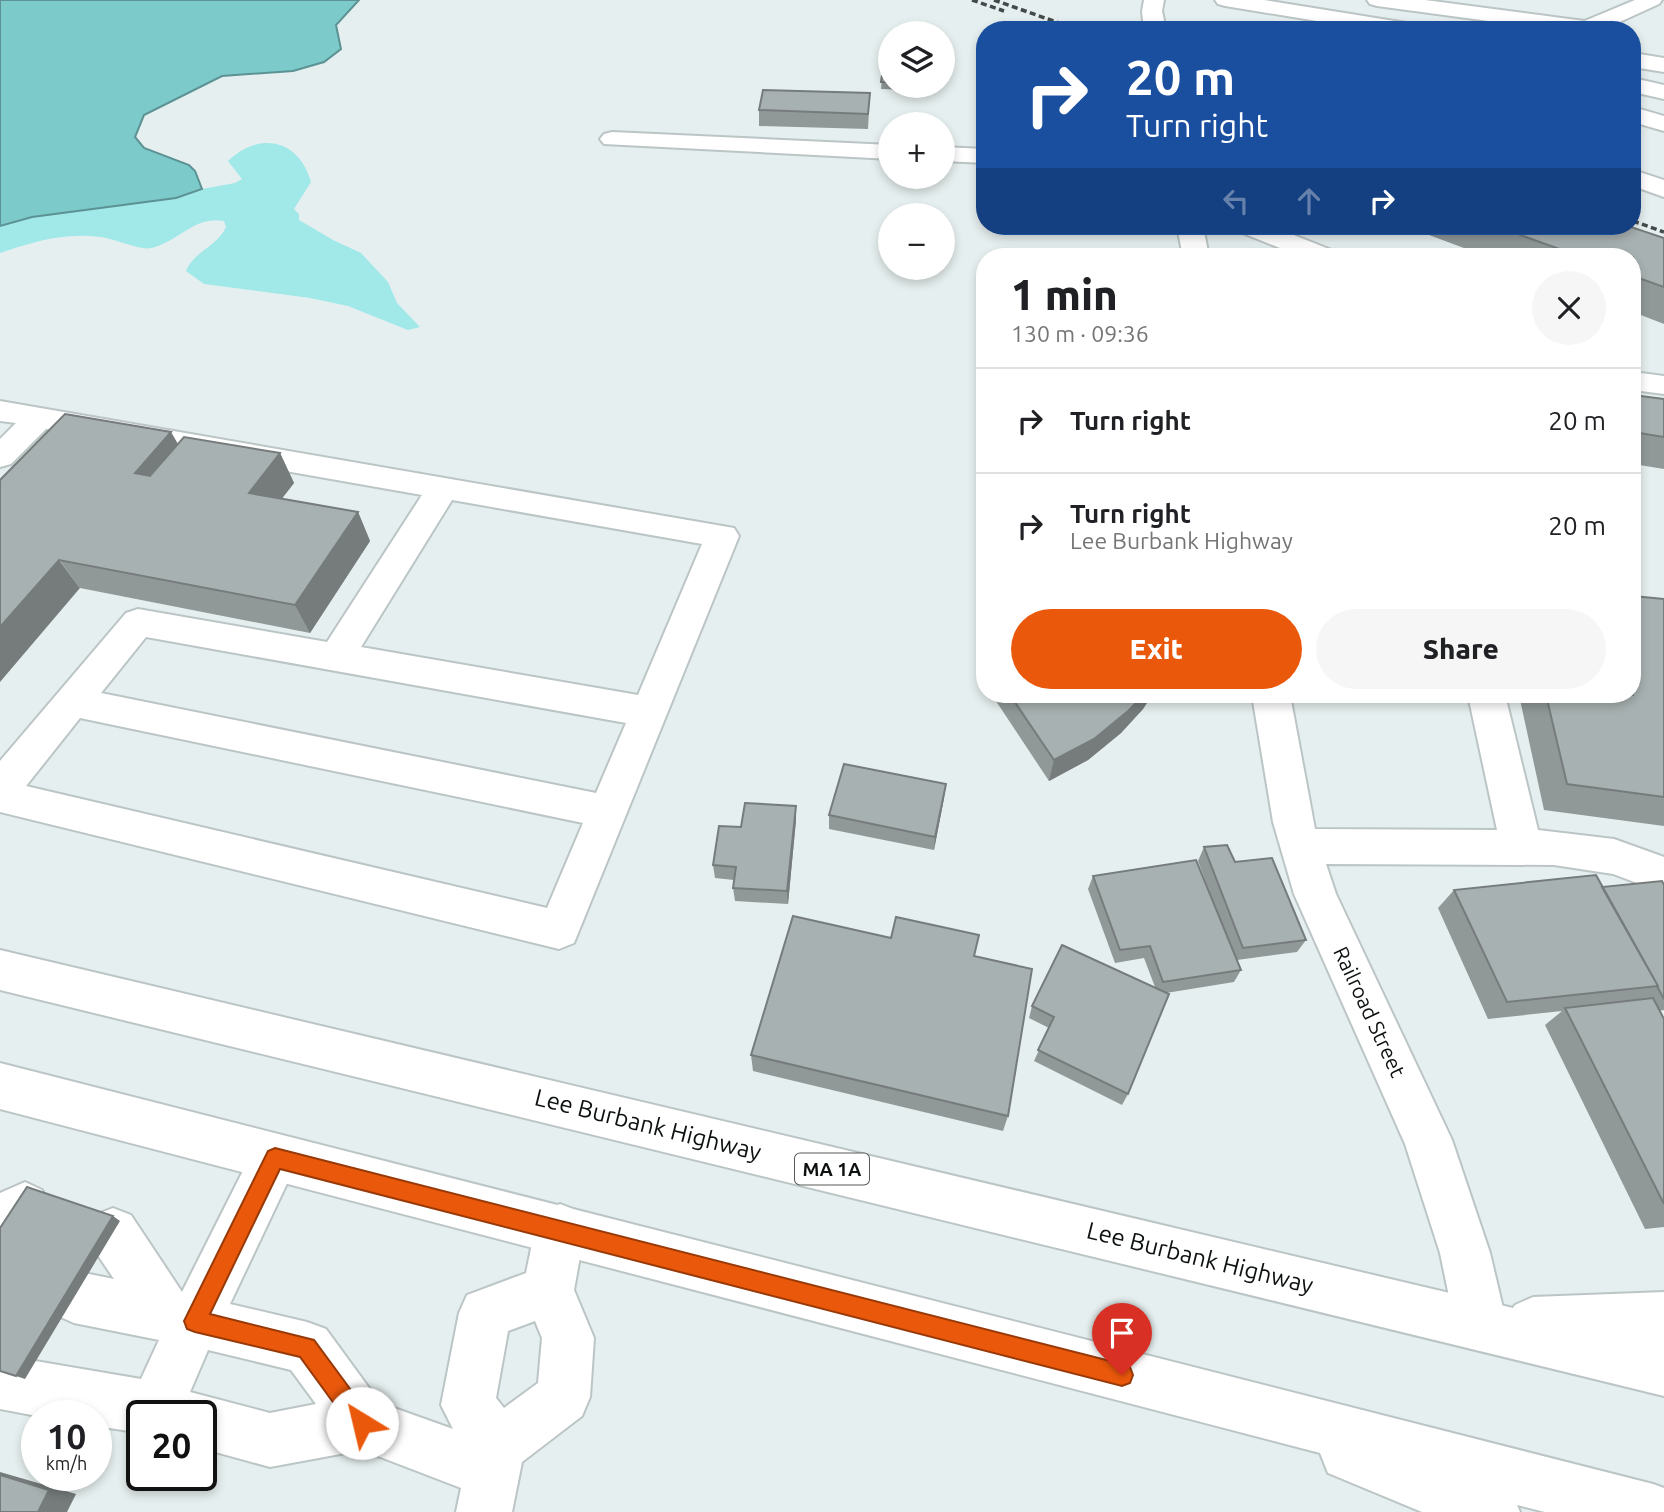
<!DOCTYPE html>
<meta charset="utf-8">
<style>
:root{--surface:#fff;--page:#f6f6f6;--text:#202124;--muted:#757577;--line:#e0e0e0;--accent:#ea580c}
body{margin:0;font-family:Ubuntu,sans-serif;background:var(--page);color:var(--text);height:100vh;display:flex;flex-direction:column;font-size:26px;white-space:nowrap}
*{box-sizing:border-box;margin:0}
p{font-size:23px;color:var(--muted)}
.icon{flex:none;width:38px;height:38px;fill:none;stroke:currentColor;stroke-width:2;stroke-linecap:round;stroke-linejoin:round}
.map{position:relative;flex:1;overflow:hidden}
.drawer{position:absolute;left:976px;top:248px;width:665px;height:455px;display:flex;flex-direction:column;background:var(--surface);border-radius:28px;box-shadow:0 4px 10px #0003}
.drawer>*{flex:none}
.banner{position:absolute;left:976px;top:21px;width:665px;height:214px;border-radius:28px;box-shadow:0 4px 10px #0003;background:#1a4fa0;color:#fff;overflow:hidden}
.buttons{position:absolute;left:878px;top:21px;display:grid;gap:14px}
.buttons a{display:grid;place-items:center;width:77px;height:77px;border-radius:50%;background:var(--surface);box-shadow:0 4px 10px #0003;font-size:35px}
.speed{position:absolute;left:21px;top:1400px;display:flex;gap:14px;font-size:35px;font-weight:700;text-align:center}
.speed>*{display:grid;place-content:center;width:91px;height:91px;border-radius:50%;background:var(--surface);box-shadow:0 4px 10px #0003;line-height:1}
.speed small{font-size:18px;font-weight:400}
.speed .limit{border:4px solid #111;border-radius:10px;background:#fff;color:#111}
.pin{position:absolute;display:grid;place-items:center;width:60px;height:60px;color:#fff;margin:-72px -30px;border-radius:50% 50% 50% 0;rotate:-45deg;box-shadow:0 0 7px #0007}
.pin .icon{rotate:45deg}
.me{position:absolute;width:77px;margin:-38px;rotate:324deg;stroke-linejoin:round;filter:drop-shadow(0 0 5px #0008)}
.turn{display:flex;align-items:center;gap:24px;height:147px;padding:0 35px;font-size:32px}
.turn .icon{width:91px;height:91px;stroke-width:2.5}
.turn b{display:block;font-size:49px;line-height:60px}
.lanes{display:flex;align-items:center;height:66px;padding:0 35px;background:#0003;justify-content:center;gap:35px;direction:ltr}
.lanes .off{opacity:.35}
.round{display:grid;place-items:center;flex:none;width:74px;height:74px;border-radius:37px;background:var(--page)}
.head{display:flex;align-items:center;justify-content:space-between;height:119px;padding:0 35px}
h1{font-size:42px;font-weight:800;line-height:52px}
.cta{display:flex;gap:14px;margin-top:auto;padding:14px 35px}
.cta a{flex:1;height:80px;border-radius:42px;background:var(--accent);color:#fff;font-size:28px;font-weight:800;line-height:80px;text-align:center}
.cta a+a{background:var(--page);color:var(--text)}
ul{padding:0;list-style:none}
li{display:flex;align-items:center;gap:21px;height:105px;padding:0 35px;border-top:2px solid var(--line)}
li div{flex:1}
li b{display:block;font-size:26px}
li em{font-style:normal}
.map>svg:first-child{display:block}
</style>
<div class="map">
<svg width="1664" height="1512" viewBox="0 0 1664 1512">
<rect width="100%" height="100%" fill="#e6efef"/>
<path fill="#a1e8e9" d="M144,115L135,137L144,148L189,165L195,171L202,189L235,183L242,179L228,161C259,131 299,139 311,182L294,209L299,214V220L333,240L361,253L388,282L397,303L420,327L408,330L348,306L310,298L204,284L186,271C194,251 217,247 226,227L224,221C195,215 178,242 151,248C141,251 113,238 100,237C65,232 32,242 0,253V152Z"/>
<path fill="#7dcacb" stroke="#5c9293" stroke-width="2" d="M0,0H359L336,25L341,49L324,62L293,71L222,76L144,115L135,137L144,148L189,165L195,171L202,189L176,198L32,217L0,226Z"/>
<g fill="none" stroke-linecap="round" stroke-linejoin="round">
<defs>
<path id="minor" d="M1144,0H1164L1162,11L1166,30H1144L1142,11Z
M1635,0H1662L1659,4L1602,30H1581L1579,27L1582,22Z
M1633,78L1664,85V99L1633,92Z
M1633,107L1664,116V131L1633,122Z
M612,132L891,145V159L604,144L600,139L604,134Z
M943,147L985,149V163L943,161Z
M1633,170L1664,180V197L1633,186Z
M1177,226H1203L1209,257H1183Z
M1236,226H1271L1334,251L1338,257H1302L1240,232Z
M1633,372L1664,376V394L1633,390Z
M0,401L734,528L739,536L574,943L559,949L0,812V761L126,613L138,609L327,642L422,495L46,429L11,464L0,467V439L16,423L0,421ZM452,500L702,544L638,695L361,647ZM146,637L626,723L596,793L101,693ZM80,718L583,823L547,908L26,786Z
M1252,695H1290L1315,829L1497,830L1468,695H1505L1538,830L1614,839L1664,857V893L1613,874L1554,865L1326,864L1336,894L1452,1140L1490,1253L1507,1325L1499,1343L1481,1351L1463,1343L1455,1325L1440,1253L1405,1144L1294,894L1273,822Z
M275,1134L292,1141L299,1158L230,1304L307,1322L326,1329L380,1403L453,1429L441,1405L459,1313L467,1295L526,1273L535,1229L542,1211L560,1204L578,1211L585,1229L574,1290L594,1338L590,1397L582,1416L522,1462L512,1512H456L461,1488L362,1450L270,1467L201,1448V1416H142V1433L96,1426V1416H37L0,1409V1355L141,1379L159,1340L74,1323L56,1315L48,1297L56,1279L74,1271L114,1279L95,1251L88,1233L95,1215L113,1208L131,1215L182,1292L258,1141ZM535,1321L542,1338L538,1383L504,1408L496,1398L508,1331ZM208,1350L291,1370L316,1404L270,1413L190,1392Z
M25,1182L42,1190L50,1207L42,1224L0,1243V1193Z"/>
<path id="highway" d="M1215,0H1264L1413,24L1421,25L1424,30H1372L1225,6L1218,4Z
M1367,0H1425L1607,24L1615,25L1618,30H1556L1377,6L1370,4Z
M1633,53L1664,58V72L1633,67Z
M0,950L1513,1308L1515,1305L1533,1297L1664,1292V1396L0,990Z
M0,1063L1653,1484L1664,1488V1512H1545L1517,1505L1520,1512H1422L1328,1473L1320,1453L0,1109Z"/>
</defs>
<use href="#minor" stroke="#bcc5c5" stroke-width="4"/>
<use href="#highway" stroke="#bcc5c5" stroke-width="4"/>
<use href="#minor" fill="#fff" fill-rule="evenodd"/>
<use href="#highway" fill="#fff" fill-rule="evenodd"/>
<path stroke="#444949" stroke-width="3.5" stroke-dasharray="6 3.5" stroke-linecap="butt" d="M972,0L1004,11
M994,0L1079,30
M1633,221L1664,232"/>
</g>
<path fill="#909898" d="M883,68H891V86H932V91L881,89Z
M870,93L868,129L759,126V110Z
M1377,226H1397L1391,231Z
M1405,226H1628L1664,238V324L1633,312V257H1488Z
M1633,395L1664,399V469L1633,464Z
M178,444L280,453L294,483L281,499L358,512L370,541L310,633L80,588L0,480Z
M1664,599V826L1544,810L1519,695H1633Z
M992,695H1152L1143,709L1121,733L1088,760L1049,781Z
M944,798L934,850L829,829V815Z
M796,820L788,904L735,901L733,888L734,880L715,878L713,865L741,827Z
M1204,847L1235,862L1306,940L1297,952L1237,960L1241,970L1234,982L1166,993L1128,1094L1122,1105L1034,1061L1049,1028L1029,1018L1032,1006L1155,987L1144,958L1115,963L1088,889L1093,876L1213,901L1198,861Z
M1664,885V1010L1659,1011L1664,1019V1227L1645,1229L1545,1025L1562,1011L1488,1019L1438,908L1454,890Z
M974,956L1008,1116L1003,1131L753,1071L751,1055Z"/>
<path fill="#767c7c" d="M171,432L188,461L153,502L135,473Z
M280,453L294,483L264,522L249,493Z
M358,512L370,541L310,633L295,605Z
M59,560L80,588L0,682V627Z
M1144,695H1152L1143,709L1121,733L1088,760L1049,781L1054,760Z
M946,784L944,798L934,850L935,837Z
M796,806V820L788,904L787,891Z
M113,1216L120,1221L25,1379L16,1376Z
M0,1472L76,1494L67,1512H38L0,1475Z"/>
<path fill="#a8b1b1" stroke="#767c7c" stroke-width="2" d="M883,68H891V82H881Z
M763,90L870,93L868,114L759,110Z
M1495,226H1628L1664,238V287L1633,276V257H1582Z
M1633,395L1664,399V437L1633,432Z
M65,414L171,432L135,473L150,476L184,437L280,453L249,493L358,512L295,605L59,560L0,627V480Z
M1633,596L1664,599V797L1567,784L1546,695H1633Z
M1010,695H1144L1128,711L1094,739L1054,760Z
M844,764L946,784L935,837L829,815Z
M745,803L796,806L787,891L733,888L736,867L713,865L719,826L741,827Z
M1227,845L1235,862L1272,858L1306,940L1243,948L1204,847Z
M1196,860L1241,970L1163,982L1150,946L1120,950L1093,876Z
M1596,875L1658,986L1507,1002L1454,890Z
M1662,881L1664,885V999L1657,986H1658L1602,887Z
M793,916L891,938L896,917L979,935L974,956L1032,969L1008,1116L751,1055Z
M1062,945L1169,994L1128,1094L1038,1050L1054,1017L1032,1006Z
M1653,998L1664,1019V1204L1565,1008Z
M27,1187L113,1216L16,1376L0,1371V1228Z
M0,1475L49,1490L38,1512H0Z"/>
<path fill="#ea580c" stroke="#983908" stroke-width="2" d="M275,1148L1122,1364L1130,1367L1133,1375L1130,1383L1122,1386L280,1169L210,1314L314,1340L370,1416L373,1423L370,1431L362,1435L354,1431L300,1357L195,1332L187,1329L184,1321L268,1151Z"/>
<g text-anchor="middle" stroke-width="5" stroke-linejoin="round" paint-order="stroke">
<rect fill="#fff" stroke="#565858" stroke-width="2" x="795" y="1153.5" width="74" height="31" rx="5"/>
<g font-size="19" font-weight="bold" fill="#0e1111">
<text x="832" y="1176">MA 1A</text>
</g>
<g font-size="21" fill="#0e1111" stroke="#fff">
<text transform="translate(1369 1012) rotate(65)" y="7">Railroad Street</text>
</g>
<g font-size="24" fill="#0e1111" stroke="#fff">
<text transform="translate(648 1125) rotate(14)" y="8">Lee Burbank Highway</text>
<text transform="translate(1200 1258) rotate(14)" y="8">Lee Burbank Highway</text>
</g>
</g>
</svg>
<div class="buttons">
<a><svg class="icon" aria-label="layers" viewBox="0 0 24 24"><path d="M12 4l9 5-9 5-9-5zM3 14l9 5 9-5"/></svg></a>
<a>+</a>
<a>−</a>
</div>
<div class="speed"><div>10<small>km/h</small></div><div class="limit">20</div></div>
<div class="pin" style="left:1122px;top:1375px;background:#d93025"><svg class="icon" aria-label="arrive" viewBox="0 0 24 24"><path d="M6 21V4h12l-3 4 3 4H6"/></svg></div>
<svg class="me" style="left:362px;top:1423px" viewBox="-20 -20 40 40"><circle r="19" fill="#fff"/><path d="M0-13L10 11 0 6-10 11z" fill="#ea580c"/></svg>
<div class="banner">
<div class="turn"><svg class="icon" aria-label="right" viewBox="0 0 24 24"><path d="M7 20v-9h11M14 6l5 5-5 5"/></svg><div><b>20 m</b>Turn right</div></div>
<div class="lanes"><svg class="icon off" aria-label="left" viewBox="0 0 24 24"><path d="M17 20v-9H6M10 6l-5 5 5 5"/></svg><svg class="icon off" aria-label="ahead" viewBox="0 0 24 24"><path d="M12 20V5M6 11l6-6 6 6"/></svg><svg class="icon" aria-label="right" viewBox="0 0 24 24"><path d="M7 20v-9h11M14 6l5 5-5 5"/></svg></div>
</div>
<section class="drawer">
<div class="head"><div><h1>1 min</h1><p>130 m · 09:36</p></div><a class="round"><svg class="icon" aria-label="close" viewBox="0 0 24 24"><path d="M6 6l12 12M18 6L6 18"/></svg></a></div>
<ul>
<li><svg class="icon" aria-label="right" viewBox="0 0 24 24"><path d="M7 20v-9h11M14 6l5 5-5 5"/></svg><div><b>Turn right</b></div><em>20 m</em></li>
<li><svg class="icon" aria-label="right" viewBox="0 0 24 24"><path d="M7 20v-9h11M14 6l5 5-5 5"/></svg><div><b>Turn right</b><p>Lee Burbank Highway</p></div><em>20 m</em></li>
</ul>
<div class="cta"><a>Exit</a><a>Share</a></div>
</section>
</div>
